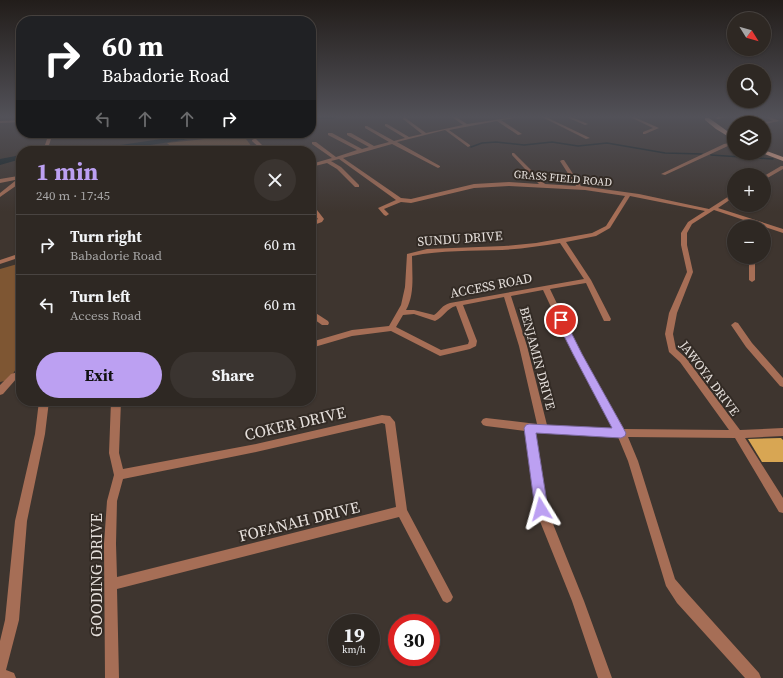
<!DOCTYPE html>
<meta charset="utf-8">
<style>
:root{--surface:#2e2823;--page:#3a3430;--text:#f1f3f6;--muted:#a7a6a6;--line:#494441;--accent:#bca0f2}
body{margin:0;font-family:"Source Serif 4",serif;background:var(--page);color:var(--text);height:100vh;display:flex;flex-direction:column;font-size:15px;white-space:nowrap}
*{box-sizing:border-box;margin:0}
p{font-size:13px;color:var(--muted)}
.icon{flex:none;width:22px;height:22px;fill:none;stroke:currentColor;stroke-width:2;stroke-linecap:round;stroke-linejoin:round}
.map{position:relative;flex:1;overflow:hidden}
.side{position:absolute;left:16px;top:146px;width:300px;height:260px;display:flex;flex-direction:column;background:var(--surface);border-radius:16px;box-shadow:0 1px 3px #0004,0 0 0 1px var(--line)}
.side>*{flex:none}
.hud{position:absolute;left:16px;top:16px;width:300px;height:122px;border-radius:16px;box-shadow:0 1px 3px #0004,0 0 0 1px var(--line);background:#202124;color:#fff;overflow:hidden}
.needle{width:26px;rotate:127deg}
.fabs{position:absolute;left:727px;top:12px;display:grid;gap:8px}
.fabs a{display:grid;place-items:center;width:44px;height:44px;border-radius:50%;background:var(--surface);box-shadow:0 1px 3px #0004,0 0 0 1px var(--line);font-size:20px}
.speed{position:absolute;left:328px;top:614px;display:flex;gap:8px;font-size:20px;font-weight:700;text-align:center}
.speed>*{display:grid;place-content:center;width:52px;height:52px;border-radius:50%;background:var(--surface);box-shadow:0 1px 3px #0004,0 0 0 1px var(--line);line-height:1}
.speed small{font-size:10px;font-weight:400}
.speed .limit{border:6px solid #d22;background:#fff;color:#111}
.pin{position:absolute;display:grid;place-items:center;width:34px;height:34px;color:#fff;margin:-17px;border:2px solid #fff;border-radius:50%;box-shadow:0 1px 4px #0007}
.me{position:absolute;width:44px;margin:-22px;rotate:352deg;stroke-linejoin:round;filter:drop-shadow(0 0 3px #0008)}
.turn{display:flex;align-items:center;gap:14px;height:84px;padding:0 20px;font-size:18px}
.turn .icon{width:52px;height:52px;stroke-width:2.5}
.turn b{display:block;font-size:28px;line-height:34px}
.lanes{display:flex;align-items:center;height:38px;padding:0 20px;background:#0003;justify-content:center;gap:20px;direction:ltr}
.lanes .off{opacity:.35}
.round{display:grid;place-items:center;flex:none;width:42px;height:42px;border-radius:21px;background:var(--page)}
.head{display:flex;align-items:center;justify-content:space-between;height:68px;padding:0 20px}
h1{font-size:24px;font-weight:700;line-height:30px;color:var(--accent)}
.primary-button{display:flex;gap:8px;margin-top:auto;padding:8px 20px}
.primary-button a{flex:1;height:46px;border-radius:24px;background:var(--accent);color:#111;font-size:16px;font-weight:700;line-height:46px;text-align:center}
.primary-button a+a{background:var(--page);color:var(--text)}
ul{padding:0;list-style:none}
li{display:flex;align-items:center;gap:12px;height:60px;padding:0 20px;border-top:1px solid var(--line)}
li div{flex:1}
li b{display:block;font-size:15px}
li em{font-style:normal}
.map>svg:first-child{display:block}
</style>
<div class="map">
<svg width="783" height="678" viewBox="0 0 783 678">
<rect width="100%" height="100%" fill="#3e352f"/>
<path fill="#7e5633" d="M185,133H238L152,144Z
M243,135L255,151H176L167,143Z
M21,263V361L9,380L0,382V269Z"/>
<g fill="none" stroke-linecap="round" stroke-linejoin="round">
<path stroke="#112125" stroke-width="1.5" d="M471,147L482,143L496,142L524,145L552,142L578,146L607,143L665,153L702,154
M711,155L773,159"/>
<path fill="#112125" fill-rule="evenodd" d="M311,117H337L334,119H311Z
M202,133H221L217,135L110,151H68L72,149L107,147Z
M21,155V159L0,165V159Z"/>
</g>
<path fill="#d8a653" d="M781,438L783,440V462H762L748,439Z"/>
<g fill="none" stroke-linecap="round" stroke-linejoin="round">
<path fill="#a66e56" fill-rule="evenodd" d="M404,117L426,133L463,125L452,117H456L467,124L516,117L515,118L501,120L522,134L518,135L497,121L449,130L470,145V146L468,147L445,130L397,142L440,166V167L438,168L392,144L343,158L401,198L411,199L474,184L509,182L539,184L512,155V153H514L545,184L576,186L560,161L562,160H564L581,186L639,194L709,209L734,193V197L718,208L783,229V233L714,210L692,224L687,233V245L693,272L677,313L673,334L676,349L686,358L740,430L783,428V436L745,438L783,498V513L779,512L735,438L628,437L638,461L675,579L687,593L759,673L761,678H745L677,603L666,586L628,461L618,437L534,432L547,509L584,601L612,678H598L572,601L535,509L525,431L486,426L483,425L481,422L483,419L486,418L537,424L519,346L504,297L463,305L477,341L476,346L470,349L440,356L391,331L352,336L311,348V342L352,330L389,326L401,305L405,287L407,254L427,249L504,246L536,243L592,233L606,226L625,196L585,190L509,186L474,188L411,203L401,202L384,209L389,214L386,216L384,215L378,208L396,200L339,159L331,161L341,167L359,185V187H355L337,169L327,163L311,167V164L332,158L312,144V142H316L336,157L357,150L328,135V133H332L362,149L369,147L347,135V133H351L374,146L389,142L365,128V126H367L394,141L405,138L385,126V124H387L409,137L422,134L403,119ZM630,196L705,211L688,222L681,233V245L687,272L669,313L665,334L669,352L680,362L729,430L624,429L581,354L550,289L586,283L604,321H610L611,319L591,280L566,242L596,236L610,228ZM560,243L584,279L450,303C442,305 440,311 434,315L414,310H406C415,294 412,274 412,256C441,250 472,251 502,250C521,249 541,246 560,243ZM543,290L573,354L614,429L547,425L527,346L511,296ZM456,306L469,341L468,344L441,350L396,327L403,315L414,314L435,321C444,317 447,308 456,306Z
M542,117H546L590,138L586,139Z
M566,117H571L588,124L585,125Z
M630,117H634L659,128L645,134H643V132L653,128Z
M765,117H770L780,121L764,124L763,122L773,121Z
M21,120V122L0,123V121Z
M49,133H53L48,148L46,149L44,148Z
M254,139H256L268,151H263L252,141V140Z
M734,142V144L728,146L665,175L661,174L724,144Z
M781,166H783V169L764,180V176Z
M18,176L21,178L20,183L0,197V193L15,181V180L0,183V179Z
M311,206L317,210L324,219L322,222L311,226V222L318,219L311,211Z
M21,253V257L0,264V260Z
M749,257H755V280L752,282L749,280Z
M311,310L328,321L329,323L328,325H322L311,317Z
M735,322L738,323L752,343L783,378V387L780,386L746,347L731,325Z
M21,371V377L17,378L3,394L0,395V385L11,374Z
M39,401H49L45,434L27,521L19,620L6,670L14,673L16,678H0V641L5,620L15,521L35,434Z
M111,401H121L119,453L123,469L256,444L382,415L390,416L395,422L407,510L451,593L453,597L451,601L447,603L443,601L399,517L117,589L119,678H105L104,544L107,501L114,475L109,453ZM382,423L385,424L396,507L117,577L116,544L117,501L123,479L256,452Z"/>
<path fill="#e48c65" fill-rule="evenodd" d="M716,117H727L717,119Z"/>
<path fill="#f6b294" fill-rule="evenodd" d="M705,118H709L734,136V140L716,129L705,120Z
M764,150L783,157V161L762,153H764Z"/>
</g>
<linearGradient id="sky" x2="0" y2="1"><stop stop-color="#221d1a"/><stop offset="0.55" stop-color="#525158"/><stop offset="1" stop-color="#525158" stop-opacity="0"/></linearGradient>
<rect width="783" height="212" fill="url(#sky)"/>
<path fill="#bca0f2" stroke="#7a689d" d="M561,317L565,320L582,354L626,433L625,436L621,438L536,433L548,509L546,514L541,516L537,514L535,509L524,428L526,425L529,424L612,428L573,354L556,320Z"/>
<g text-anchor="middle" stroke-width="4" stroke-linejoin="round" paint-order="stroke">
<g font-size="11" fill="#e5dfdb" stroke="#332b25">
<text transform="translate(563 178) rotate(5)" y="4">GRASS FIELD ROAD</text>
</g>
<g font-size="13" fill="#e5dfdb" stroke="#332b25">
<text transform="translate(460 238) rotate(-4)" y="5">SUNDU DRIVE</text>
<text transform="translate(491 285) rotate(-11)" y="5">ACCESS ROAD</text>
<text transform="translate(538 358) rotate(75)" y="5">BENJAMIN DRIVE</text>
<text transform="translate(710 378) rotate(53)" y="5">JAWOYA DRIVE</text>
</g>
<g font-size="16" fill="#e5dfdb" stroke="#332b25">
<text transform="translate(295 423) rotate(-13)" y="6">COKER DRIVE</text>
<text transform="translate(299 521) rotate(-14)" y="6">FOFANAH DRIVE</text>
<text transform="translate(96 575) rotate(-90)" y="6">GOODING DRIVE</text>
</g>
</g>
</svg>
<div class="fabs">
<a><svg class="needle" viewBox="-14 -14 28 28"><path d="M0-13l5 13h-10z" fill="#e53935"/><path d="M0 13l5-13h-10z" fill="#a7a6a6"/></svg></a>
<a><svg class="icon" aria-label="search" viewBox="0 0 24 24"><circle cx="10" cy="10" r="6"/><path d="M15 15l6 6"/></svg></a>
<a><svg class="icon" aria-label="layers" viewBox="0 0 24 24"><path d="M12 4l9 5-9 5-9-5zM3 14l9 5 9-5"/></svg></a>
<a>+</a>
<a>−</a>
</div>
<div class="speed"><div>19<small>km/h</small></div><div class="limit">30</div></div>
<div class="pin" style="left:561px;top:320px;background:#d93025"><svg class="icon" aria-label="arrive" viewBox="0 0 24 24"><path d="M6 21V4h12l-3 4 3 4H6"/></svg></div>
<svg class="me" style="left:541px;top:509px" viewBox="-20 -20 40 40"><path d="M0-17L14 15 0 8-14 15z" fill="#bca0f2" stroke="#fff" stroke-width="4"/></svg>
<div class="hud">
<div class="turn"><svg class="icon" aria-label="right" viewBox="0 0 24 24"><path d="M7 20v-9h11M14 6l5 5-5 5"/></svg><div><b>60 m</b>Babadorie Road</div></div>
<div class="lanes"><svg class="icon off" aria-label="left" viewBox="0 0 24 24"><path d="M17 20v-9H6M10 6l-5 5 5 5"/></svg><svg class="icon off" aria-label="ahead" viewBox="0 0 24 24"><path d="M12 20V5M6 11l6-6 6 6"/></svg><svg class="icon off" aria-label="ahead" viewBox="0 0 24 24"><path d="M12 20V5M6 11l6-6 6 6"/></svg><svg class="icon" aria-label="right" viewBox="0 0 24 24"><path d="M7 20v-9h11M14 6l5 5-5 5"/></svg></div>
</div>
<section class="side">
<div class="head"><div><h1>1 min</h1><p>240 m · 17:45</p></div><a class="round"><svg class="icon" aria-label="close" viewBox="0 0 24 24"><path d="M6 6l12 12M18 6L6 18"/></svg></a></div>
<ul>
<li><svg class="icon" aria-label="right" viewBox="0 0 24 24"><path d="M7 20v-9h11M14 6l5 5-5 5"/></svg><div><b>Turn right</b><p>Babadorie Road</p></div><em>60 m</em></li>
<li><svg class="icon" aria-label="left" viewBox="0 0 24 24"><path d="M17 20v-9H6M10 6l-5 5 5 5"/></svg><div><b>Turn left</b><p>Access Road</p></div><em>60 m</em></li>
</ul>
<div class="primary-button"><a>Exit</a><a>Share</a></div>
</section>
</div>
